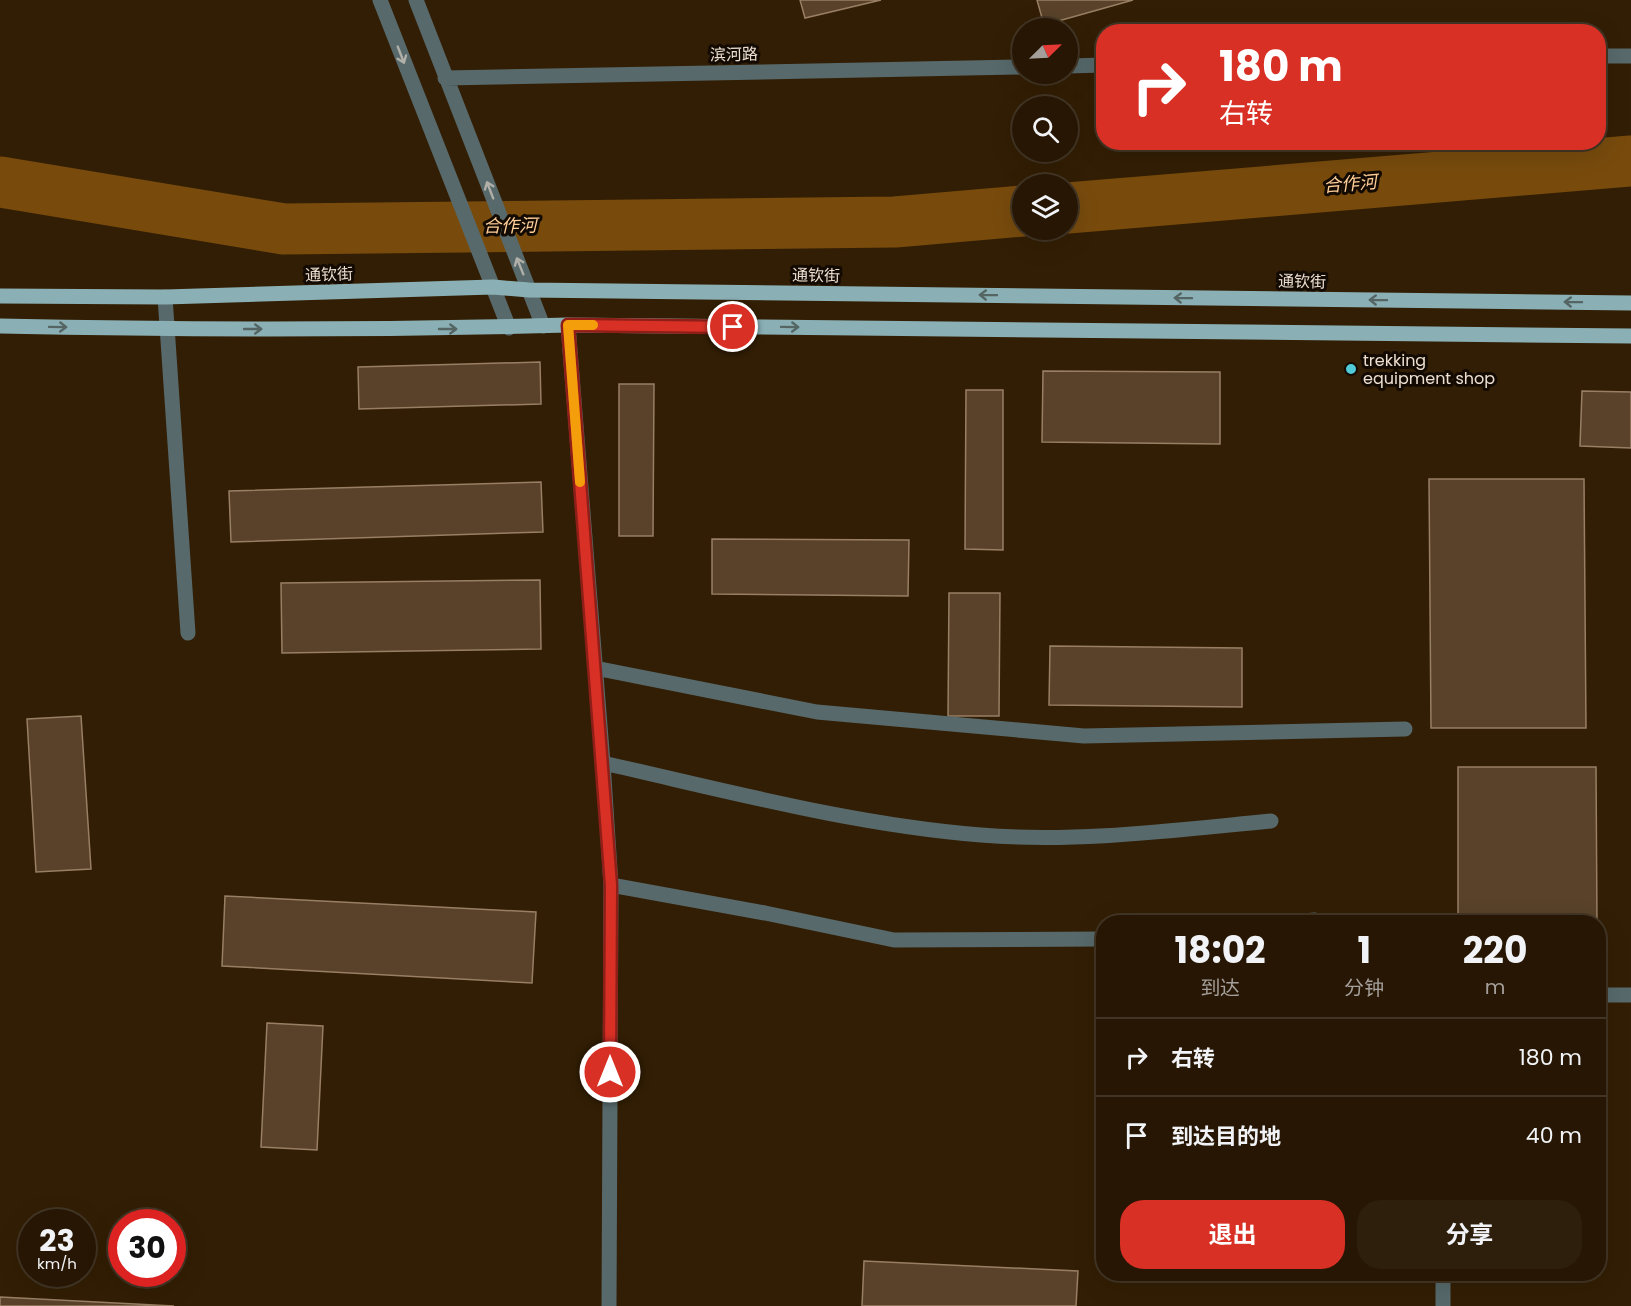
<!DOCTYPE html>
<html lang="zh">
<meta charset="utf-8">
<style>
:root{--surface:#261603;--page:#2e1f0d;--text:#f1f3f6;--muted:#a49f9a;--line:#423525;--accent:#d93025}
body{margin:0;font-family:Poppins,"Noto Sans SC",sans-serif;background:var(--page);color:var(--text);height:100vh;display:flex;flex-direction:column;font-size:22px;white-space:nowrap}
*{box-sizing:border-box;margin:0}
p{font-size:20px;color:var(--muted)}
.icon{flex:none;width:33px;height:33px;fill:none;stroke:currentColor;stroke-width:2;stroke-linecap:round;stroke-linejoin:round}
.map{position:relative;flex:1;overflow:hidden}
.side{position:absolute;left:1096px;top:915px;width:510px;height:366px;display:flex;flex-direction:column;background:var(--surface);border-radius:24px;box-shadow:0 6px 24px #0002,0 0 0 2px var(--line)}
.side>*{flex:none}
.guide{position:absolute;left:1096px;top:24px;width:510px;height:126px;border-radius:24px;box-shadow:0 6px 24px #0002,0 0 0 2px var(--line);background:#d93025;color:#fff;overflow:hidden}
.needle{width:39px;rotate:66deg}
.buttons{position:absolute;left:1012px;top:18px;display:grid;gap:12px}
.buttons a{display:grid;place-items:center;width:66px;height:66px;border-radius:50%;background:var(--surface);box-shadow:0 6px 24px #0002,0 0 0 2px var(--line);font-size:30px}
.speed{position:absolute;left:18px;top:1209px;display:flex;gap:12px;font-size:30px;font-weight:700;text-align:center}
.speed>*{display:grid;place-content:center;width:78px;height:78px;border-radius:50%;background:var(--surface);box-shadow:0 6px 24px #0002,0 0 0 2px var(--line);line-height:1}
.speed small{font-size:15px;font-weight:400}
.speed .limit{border:9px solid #d22;background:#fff;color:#111}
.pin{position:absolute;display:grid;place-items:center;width:51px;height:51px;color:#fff;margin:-26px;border:3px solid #fff;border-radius:50%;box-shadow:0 2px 6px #0007}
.me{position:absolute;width:66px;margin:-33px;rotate:0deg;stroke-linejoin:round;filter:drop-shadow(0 0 4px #0008)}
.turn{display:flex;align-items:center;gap:21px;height:126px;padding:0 24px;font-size:27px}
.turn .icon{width:78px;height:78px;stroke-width:2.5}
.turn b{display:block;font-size:42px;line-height:51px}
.eta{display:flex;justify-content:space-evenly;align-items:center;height:102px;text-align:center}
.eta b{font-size:36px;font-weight:700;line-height:42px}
.primary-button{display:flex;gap:12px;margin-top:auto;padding:12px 24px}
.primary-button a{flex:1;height:69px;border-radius:24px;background:var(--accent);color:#fff;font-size:24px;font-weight:700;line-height:69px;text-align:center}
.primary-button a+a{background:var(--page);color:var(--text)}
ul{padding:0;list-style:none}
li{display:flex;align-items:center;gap:18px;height:78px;padding:0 24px;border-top:2px solid var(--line)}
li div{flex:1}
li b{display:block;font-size:22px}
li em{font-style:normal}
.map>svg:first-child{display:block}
</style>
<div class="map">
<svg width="1631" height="1306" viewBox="0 0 1631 1306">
<rect width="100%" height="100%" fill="#321e04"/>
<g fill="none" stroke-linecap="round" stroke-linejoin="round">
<path stroke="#784b0d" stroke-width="51" d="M0,182L284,229L895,222L1023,211
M1068,208L1631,161"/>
</g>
<path fill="#594229" stroke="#987f64" stroke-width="1.5" d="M800,0H881L805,18Z
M1037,0H1133L1044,25Z
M540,362L541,404L359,409L358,367Z
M1043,371L1220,372V444L1042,442Z
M619,384H654L653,536H619Z
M966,390H1003V550L965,549Z
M1582,391L1631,392V448L1580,446Z
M1429,479H1584L1586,728H1431Z
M541,482L543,532L231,542L229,491Z
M712,539L909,540L908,596L712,594Z
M540,580L541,649L282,653L281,583Z
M949,593H1000L999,716H948Z
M1050,646L1242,648V707L1049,705Z
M81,716L91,869L36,872L27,719Z
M1458,767H1596L1597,922H1458Z
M225,896L536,912L532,983L222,966Z
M267,1023L323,1026L317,1150L261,1147Z
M864,1261L1078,1271L1076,1306H862Z
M0,1297L174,1306H0Z"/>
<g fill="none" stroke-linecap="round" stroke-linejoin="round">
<path stroke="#57696b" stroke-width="15" d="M380,0L509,328
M416,0L543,326
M1599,56H1631
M1068,66L1104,65
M445,78L1023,67
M165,297L188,633
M568,325L603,763C728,791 854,825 981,835C1076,843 1176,830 1271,821
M595,668L817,712L1084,736L1405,729
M603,763L611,885L609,1306
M611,885L765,913L894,940L1104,939
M1291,922L1315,920
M1599,995H1631
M1443,1306V1274"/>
<path stroke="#8ab0b5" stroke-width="15" d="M0,296L165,297L493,287L529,290L1631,303
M0,326C189,330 379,330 568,325L1631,336"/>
</g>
<defs><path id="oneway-shaft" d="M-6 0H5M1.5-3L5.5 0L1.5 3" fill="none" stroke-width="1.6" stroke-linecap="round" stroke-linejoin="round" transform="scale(1.5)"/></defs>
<g stroke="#b0afa8">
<use href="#oneway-shaft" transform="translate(401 55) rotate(69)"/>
<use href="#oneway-shaft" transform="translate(490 190) rotate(-111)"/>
<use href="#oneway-shaft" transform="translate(520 266) rotate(-112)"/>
</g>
<g stroke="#546564">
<use href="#oneway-shaft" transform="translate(988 295) rotate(-179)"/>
<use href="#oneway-shaft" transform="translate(1183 298) rotate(-179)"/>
<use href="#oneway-shaft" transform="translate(1378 300) rotate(-179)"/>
<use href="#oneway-shaft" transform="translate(1573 302) rotate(-179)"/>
<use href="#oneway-shaft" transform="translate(58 327) rotate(1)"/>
<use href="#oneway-shaft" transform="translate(790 327) rotate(1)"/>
<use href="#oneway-shaft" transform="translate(253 329)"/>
<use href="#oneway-shaft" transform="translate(448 329)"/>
</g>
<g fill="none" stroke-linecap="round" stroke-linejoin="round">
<defs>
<path id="route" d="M610,1072L611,885L568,325L733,327"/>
</defs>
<use href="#route" stroke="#8d1f18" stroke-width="15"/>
<use href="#route" stroke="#d93025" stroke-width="10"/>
<path stroke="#f59e0b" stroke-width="10" d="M580,482L568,325H593"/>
</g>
<circle fill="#52cbd9" stroke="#130a02" stroke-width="2" cx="1351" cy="369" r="6"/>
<g text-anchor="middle" stroke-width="6" stroke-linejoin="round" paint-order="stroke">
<g font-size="16" fill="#ecded0" stroke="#130a02">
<text transform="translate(734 54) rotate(-1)" y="6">滨河路</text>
<text transform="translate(329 274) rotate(-2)" y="6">通钦街</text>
<text transform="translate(816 275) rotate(1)" y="6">通钦街</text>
<text transform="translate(1302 281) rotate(1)" y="6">通钦街</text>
</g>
<g font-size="16" fill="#ecded0" stroke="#130a02" text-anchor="start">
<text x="1363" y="366">trekking<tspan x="1363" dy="18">equipment shop</tspan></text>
</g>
<g font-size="18" font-style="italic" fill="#fecd98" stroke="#130a02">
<text transform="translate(1350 184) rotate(-5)" y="6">合作河</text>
<text transform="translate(510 226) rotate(-1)" y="6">合作河</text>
</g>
</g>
</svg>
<div class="buttons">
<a><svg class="needle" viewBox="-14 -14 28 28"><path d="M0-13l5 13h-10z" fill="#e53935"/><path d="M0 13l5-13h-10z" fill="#a49f9a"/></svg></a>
<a><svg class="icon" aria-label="search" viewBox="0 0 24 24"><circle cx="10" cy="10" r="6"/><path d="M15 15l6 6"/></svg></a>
<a><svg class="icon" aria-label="layers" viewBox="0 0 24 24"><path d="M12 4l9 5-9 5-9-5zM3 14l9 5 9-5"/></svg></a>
</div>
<div class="speed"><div>23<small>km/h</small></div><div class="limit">30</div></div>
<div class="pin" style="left:733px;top:327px;background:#d93025"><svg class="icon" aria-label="arrive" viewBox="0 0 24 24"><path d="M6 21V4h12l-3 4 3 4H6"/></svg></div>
<svg class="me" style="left:610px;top:1072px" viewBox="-20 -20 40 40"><circle r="17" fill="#d93025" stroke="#fff" stroke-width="3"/><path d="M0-11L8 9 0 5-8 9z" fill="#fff"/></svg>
<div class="guide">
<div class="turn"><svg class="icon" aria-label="right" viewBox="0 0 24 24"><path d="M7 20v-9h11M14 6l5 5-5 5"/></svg><div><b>180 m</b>右转</div></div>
</div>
<section class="side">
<div class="eta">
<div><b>18:02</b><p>到达</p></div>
<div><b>1</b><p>分钟</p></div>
<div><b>220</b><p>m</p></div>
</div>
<ul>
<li><svg class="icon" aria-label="right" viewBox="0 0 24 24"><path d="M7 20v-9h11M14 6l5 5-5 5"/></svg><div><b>右转</b></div><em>180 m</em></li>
<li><svg class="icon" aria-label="arrive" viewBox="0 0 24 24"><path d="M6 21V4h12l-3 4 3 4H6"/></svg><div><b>到达目的地</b></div><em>40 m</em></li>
</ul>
<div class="primary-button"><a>退出</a><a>分享</a></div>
</section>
</div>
